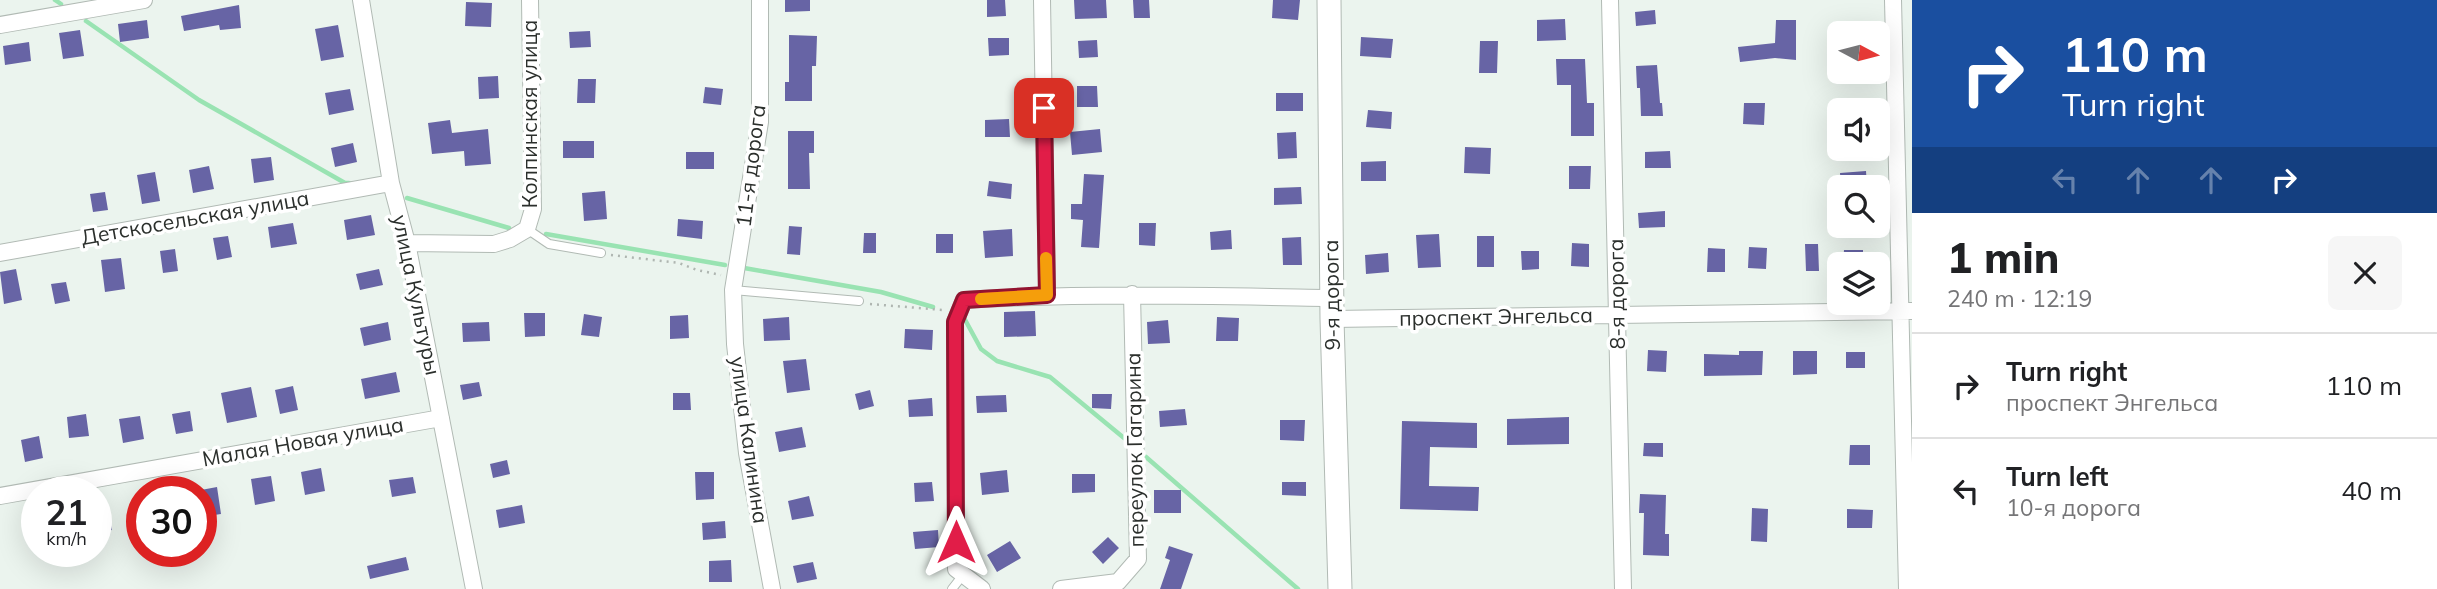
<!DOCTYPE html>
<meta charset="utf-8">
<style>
:root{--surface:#fff;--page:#f6f6f6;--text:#202124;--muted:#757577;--line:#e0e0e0}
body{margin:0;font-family:Mulish,sans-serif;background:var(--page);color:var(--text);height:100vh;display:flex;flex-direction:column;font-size:26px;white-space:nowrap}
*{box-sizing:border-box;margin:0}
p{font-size:23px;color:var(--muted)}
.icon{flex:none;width:38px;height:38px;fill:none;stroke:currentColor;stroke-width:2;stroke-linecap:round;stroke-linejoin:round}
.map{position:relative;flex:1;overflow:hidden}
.details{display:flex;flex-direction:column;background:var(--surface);width:525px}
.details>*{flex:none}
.hud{background:#1a4fa0;color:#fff;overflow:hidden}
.needle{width:46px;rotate:97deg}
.tools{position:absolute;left:1827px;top:21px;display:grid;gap:14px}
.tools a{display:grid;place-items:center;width:63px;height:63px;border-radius:10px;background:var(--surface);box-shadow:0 7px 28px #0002;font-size:35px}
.speed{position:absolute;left:21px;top:476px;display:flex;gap:14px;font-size:35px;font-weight:700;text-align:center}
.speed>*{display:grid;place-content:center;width:91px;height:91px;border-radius:50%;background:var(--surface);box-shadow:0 7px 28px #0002;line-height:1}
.speed small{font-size:18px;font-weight:400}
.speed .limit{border:10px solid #d22;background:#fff;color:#111}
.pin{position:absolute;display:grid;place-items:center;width:60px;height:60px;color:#fff;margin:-30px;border-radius:14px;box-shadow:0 4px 10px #0006}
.me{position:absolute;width:77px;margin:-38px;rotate:0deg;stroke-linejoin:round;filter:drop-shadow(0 0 5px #0008)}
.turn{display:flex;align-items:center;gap:24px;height:147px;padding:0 35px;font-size:32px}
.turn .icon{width:91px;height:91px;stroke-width:2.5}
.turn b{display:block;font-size:49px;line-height:60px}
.lanes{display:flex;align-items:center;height:66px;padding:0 35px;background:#0003;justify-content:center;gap:35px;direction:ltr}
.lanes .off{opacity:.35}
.round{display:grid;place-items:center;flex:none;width:74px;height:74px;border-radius:10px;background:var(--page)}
.headline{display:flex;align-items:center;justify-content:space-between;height:119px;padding:0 35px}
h1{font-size:42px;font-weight:800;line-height:52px}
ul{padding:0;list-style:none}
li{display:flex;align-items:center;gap:21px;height:105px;padding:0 35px;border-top:2px solid var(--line)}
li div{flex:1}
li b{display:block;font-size:26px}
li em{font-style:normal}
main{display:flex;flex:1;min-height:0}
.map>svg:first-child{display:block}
</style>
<main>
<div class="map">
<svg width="1912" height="589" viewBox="0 0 1912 589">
<rect width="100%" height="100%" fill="#ebf4ee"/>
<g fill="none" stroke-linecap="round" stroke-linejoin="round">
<path stroke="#99e3b2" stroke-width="4.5" d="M55,0L61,4
M86,21L199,100L345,183H349
M407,198L509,228
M546,234L725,265
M744,268L881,292L933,307
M963,316L981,349L997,361L1050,377L1124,438
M1146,457L1298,589"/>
</g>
<path fill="#6764a5" d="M785,0H810V11L785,12Z
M987,0H1005L1006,16L987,17Z
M1074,0H1106L1107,18L1075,19Z
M1133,0H1149L1150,18H1134Z
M1273,0H1300L1298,20L1272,18Z
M466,2L492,3L491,27L465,26Z
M239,5L241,28L220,30L219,25L184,31L181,16Z
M1655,10L1656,24L1636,26L1635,12Z
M1565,19L1566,40L1537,41V20Z
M147,20L149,38L120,42L118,24Z
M1776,20H1796V60L1775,58L1740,62L1738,47L1775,43Z
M338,25L344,57L321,61L315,29Z
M80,30L84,56L63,59L59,33Z
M590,31L591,47L570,48L569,32Z
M789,35L817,36L816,66H812V101H785V82H789Z
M1361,37L1393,39L1391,58L1360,56Z
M988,38H1009V55L989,56Z
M1097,40L1098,57L1079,58L1078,41Z
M1480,41H1498L1497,73H1479Z
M29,42L31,61L5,65L3,46Z
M1556,59H1585L1587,103H1594V136H1571V85H1557Z
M1657,65L1660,103H1662L1663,116H1641L1640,88H1637L1636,66Z
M498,76L499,98L479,99L478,77Z
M578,79H596L595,103H577Z
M1077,86H1097L1098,107H1077Z
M705,87L723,89L721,105L703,103Z
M350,89L354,110L329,115L325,93Z
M1276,93H1303V111H1276Z
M1744,103H1765L1764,125L1743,124Z
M1368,110L1392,112L1391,129L1366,127Z
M1009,119L1010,137H985V120Z
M450,120L452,133L488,129L491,164L465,166L464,151L432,154L428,123Z
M1100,129L1102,152L1072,155L1070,132Z
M788,131H814V153H809L810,189H788Z
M1296,132L1297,158L1278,159L1277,133Z
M563,141H594V158H563Z
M353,143L357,162L335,167L331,148Z
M1465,147L1491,148L1490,174L1464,173Z
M1670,151L1671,168H1645V152Z
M686,152H714V169H686Z
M271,157L274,180L254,183L251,159Z
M1386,161V181H1361V162Z
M209,166L214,189L193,193L189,170Z
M1569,166H1591L1590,189H1569Z
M1866,171L1867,187H1841L1840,173Z
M155,172L160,201L142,204L137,175Z
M1084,174L1104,175L1099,248L1081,247L1083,220L1071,219V204H1082Z
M989,181L1012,184L1011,199L987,196Z
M1301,187L1302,204L1274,205V188Z
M605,191L607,219L584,221L582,193Z
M105,192L108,210L93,212L90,194Z
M1665,211V227L1639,228L1638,213Z
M371,215L375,235L347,240L344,220Z
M678,219L703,221L702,239L677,236Z
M293,223L297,244L271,248L268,227Z
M1139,223H1156L1155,246L1139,245Z
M789,226L802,227L800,255L787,254Z
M1012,229L1013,256L985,258L983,231Z
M1231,230L1232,249L1211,250L1210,232Z
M864,233H876V253H863Z
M936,234H953V253H936Z
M1439,234L1441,267L1418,268L1416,235Z
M228,236L232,257L217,260L213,238Z
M1477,236H1494V267H1477Z
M1301,237L1302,265H1283L1282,238Z
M1572,243L1589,244V267L1571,266Z
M1805,244H1818L1819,271H1806Z
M1749,247L1767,248L1766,269L1748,268Z
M1708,248L1725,249V272H1707Z
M175,249L178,271L163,273L160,251Z
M1844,250H1863V264H1843Z
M1521,251H1539V269L1522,270Z
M1388,253L1389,272L1366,274L1365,255Z
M121,258L125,289L105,292L101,260Z
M16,269L22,300L4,304L0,272Z
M379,269L383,285L360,290L356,274Z
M66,282L70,301L55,304L51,284Z
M1035,311L1036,336L1004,337V312Z
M524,313H545V336L525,337Z
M584,314L602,317L599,337L581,335Z
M688,315L689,338L670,339V316Z
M789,317L790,340L764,341L763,319Z
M1217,317L1239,318L1238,341H1216Z
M1168,320L1170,343L1148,344L1147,322Z
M388,322L391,340L364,346L360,328Z
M489,322L490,341L463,342L462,323Z
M905,329L933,330L932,350L904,348Z
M1648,350L1667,351L1666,372L1647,371Z
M1739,351H1763L1762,375L1704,376V354L1739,355Z
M1793,351H1817V374L1793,375Z
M1846,352H1865V368H1846Z
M806,359L810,390L787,393L783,361Z
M396,372L400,392L365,399L361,379Z
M479,382L482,396L463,400L460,385Z
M293,386L298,410L280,414L275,390Z
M251,387L257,417L227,423L221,393Z
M870,390L874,406L859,410L855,394Z
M673,393H690L691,410H673Z
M1092,394H1112L1111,409L1092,408Z
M1006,395L1007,412L977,413L976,396Z
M932,398L933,416L909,417L908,400Z
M1185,409L1187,425L1160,427L1159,411Z
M190,411L193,431L176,434L172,414Z
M86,414L89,436L69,438L67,417Z
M140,416L144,439L123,443L119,419Z
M1569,417V444L1507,445V419Z
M1280,420H1305L1304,441L1280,440Z
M1402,421L1477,423V448L1430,447L1429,486L1479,487L1478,511L1400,509Z
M802,427L806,447L779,452L775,432Z
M39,436L43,458L25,462L21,440Z
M1644,443H1663V457L1643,456Z
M1850,445H1870V465H1849Z
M507,460L510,474L493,478L490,464Z
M321,468L325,491L305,495L301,472Z
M1007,470L1009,492L982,495L980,473Z
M695,472H714V499L696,500Z
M1072,474H1095V492L1072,493Z
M271,476L275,501L255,505L251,479Z
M413,477L416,493L392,497L389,480Z
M932,482L934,501L915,502L914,483Z
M1282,482H1306V496L1282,495Z
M217,487L221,514L201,517V490Z
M1154,490H1181V513H1154Z
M1640,494L1666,495L1665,534H1669V556L1643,555L1644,513H1639Z
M809,496L814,516L792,520L788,501Z
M107,505L112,530L96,533V507Z
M522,505L525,523L499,528L496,510Z
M1752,508L1768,509L1767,542L1751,541Z
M1847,509L1873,510L1872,528H1847Z
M725,521L726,538L703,540L702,523Z
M938,530L939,547L915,549L913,532Z
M1108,537L1119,548L1103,564L1092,552Z
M1010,541L1021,558L997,572L987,555Z
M1169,546L1193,554L1181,589H1160L1170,560L1165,558Z
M406,557L409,570L370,579L367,566Z
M731,560L732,582H709V561Z
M813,562L817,579L797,583L793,566Z"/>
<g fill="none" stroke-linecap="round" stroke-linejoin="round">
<defs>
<path id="lane" d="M527,229L549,244L601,253
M733,290L859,301
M952,589L963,575"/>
<path id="street" d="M361,0L391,183L407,243L474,589
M760,0V122L733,290L735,344L747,453L772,589
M1042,0L1047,295
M1610,0L1623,589
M1893,0L1907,589
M0,25L144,0
M407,243L494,244L510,239L527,229L533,209L530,0
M0,253L391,183
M1332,319L1912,311
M0,496L441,418
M982,589L956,569L955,322L964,300C1087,293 1209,296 1331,298
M1061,589L1118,582L1138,559L1132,294"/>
<path id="secondary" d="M1329,0L1332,319L1340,589"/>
</defs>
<use href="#lane" stroke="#b1bab4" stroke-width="10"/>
<use href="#street" stroke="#b1bab4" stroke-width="18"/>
<use href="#secondary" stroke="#b1bab4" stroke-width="25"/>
<path stroke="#afb6b1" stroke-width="2.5" stroke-dasharray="2 5" stroke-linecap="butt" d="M611,255L679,263L697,270L721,275
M870,304L943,310"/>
<use href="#lane" stroke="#fff" stroke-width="8"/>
<use href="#street" stroke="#fff" stroke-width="16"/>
<use href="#secondary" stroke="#fff" stroke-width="23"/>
</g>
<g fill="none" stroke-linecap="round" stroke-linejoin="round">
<defs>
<path id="route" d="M956,542L955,322L964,300L1047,295L1044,108"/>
</defs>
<use href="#route" stroke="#92132f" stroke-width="18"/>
<use href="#route" stroke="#e11d48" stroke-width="12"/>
<path stroke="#f59e0b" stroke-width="12" d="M981,299L1047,295L1046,258"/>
</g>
<g text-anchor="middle" stroke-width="7" stroke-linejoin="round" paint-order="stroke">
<g font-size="21" fill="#2b2f2c" stroke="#fff">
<text transform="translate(530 114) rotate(-90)" y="7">Колпинская улица</text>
<text transform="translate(751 166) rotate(-83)" y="7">11-я дорога</text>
<text transform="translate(195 218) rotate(-10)" y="7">Детскосельская улица</text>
<text transform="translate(1617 294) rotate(-91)" y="7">8-я дорога</text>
<text transform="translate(416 295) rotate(78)" y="7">улица Культуры</text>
<text transform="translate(1332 295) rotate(-91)" y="7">9-я дорога</text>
<text transform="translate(1496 317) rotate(-1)" y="7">проспект Энгельса</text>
<text transform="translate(749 440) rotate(82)" y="7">улица Калинина</text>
<text transform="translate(303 442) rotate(-10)" y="7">Малая Новая улица</text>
<text transform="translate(1135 450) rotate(-91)" y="7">переулок Гагарина</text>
</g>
</g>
</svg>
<div class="tools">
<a><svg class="needle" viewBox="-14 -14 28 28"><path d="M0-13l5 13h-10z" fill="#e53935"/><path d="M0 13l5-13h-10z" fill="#757577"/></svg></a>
<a><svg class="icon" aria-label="sound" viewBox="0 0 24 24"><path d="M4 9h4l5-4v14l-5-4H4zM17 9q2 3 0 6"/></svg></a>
<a><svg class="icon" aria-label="search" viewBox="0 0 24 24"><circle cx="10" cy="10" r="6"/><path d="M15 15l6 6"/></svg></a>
<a><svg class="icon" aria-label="layers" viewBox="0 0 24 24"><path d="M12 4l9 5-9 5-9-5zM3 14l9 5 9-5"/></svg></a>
</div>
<div class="speed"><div>21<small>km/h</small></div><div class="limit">30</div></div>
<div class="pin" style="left:1044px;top:108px;background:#d93025"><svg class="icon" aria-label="arrive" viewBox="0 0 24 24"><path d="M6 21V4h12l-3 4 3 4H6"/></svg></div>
<svg class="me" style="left:956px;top:542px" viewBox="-20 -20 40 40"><path d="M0-17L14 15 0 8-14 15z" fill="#e11d48" stroke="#fff" stroke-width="4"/></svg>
</div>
<section class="details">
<div class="hud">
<div class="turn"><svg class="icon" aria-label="right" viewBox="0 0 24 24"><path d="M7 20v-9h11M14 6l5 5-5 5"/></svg><div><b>110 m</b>Turn right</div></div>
<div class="lanes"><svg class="icon off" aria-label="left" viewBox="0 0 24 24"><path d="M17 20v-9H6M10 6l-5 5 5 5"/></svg><svg class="icon off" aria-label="ahead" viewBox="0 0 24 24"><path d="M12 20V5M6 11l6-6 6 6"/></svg><svg class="icon off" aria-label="ahead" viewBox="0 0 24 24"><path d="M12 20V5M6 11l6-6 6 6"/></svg><svg class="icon" aria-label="right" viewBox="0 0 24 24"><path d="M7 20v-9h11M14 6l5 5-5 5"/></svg></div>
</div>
<div class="headline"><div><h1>1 min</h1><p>240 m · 12:19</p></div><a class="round"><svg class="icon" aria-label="close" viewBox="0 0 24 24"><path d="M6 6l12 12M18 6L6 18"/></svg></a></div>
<ul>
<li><svg class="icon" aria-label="right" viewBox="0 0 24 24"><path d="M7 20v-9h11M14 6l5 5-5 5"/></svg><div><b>Turn right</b><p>проспект Энгельса</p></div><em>110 m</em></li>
<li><svg class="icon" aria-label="left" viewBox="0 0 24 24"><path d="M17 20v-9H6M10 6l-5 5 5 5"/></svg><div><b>Turn left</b><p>10-я дорога</p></div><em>40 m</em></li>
</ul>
</section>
</main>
